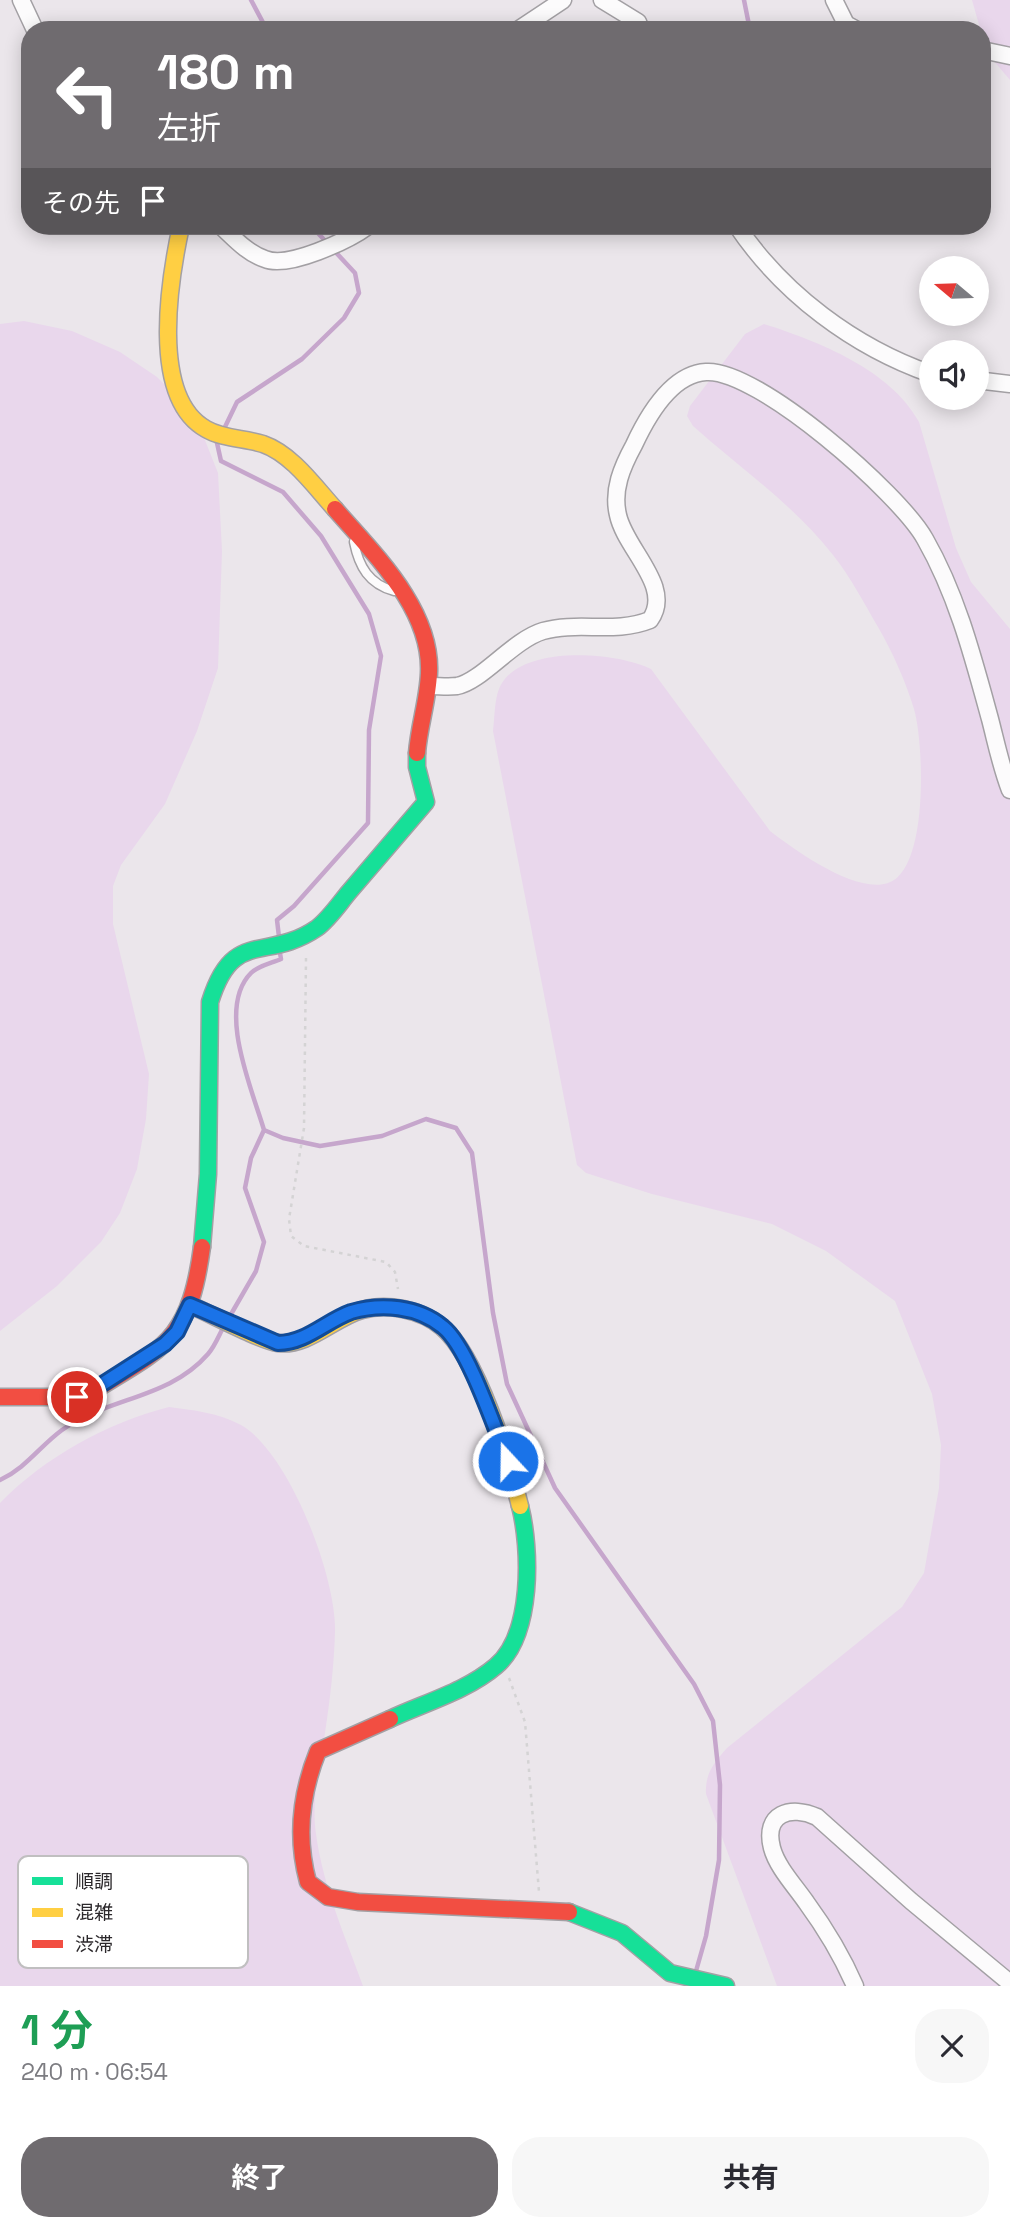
<!DOCTYPE html>
<html lang="ja">
<meta charset="utf-8">
<style>
:root{--surface:#fff;--page:#f7f7f7;--text:#2b2b33;--muted:#7c7c81;--accent:#6f6b6f}
body{margin:0;font-family:"Space Grotesk","Noto Sans JP",sans-serif;background:var(--page);color:var(--text);height:100vh;display:flex;flex-direction:column;font-size:26px;white-space:nowrap}
*{box-sizing:border-box;margin:0}
p{font-size:23px;color:var(--muted)}
.icon{flex:none;width:38px;height:38px;fill:none;stroke:currentColor;stroke-width:2;stroke-linecap:round;stroke-linejoin:round}
.map{position:relative;height:1986px;overflow:hidden}
.details{display:flex;flex-direction:column;background:var(--surface);flex:1}
.details>*{flex:none}
.hud{position:absolute;left:21px;top:21px;width:970px;height:214px;border-radius:28px;box-shadow:0 4px 18px #0003;background:#6f6b6f;color:#fff;overflow:hidden}
.needle{width:46px;rotate:289deg}
.tools{position:absolute;left:919px;top:256px;display:grid;gap:14px}
.tools a{display:grid;place-items:center;width:70px;height:70px;border-radius:50%;background:var(--surface);box-shadow:0 4px 18px #0003;font-size:35px}
.pin{position:absolute;display:grid;place-items:center;width:60px;height:60px;color:#fff;margin:-30px;border:4px solid #fff;border-radius:50%;box-shadow:0 2px 7px #0007}
.me{position:absolute;width:77px;margin:-38px;rotate:339deg;stroke-linejoin:round;filter:drop-shadow(0 0 5px #0008)}
.turn{display:flex;align-items:center;gap:24px;height:147px;padding:0 21px;font-size:32px}
.turn .icon{width:91px;height:91px;stroke-width:2.5}
.turn b{display:block;font-size:49px;line-height:60px}
.then{display:flex;align-items:center;height:66px;padding:0 21px;background:#0003;gap:14px;font-size:26px}
.round{display:grid;place-items:center;flex:none;width:74px;height:74px;border-radius:28px;background:var(--page)}
.summary{display:flex;align-items:center;justify-content:space-between;height:119px;padding:0 21px}
h1{font-size:42px;font-weight:700;line-height:52px;color:#1e9e55}
.cta{display:flex;gap:14px;margin-top:auto;padding:14px 21px}
.cta a{flex:1;height:80px;border-radius:28px;background:var(--accent);color:#fff;font-size:28px;font-weight:700;line-height:80px;text-align:center}
.cta a+a{background:var(--page);color:var(--text)}
.map>svg:first-child{display:block}
</style>
<div class="map">
<svg width="1010" height="1986" viewBox="0 0 1010 1986">
<rect width="100%" height="100%" fill="#ebe6eb"/>
<path fill="#e9d7ec" d="M972,0H1010V80L987,53Z
M24,321L72,331L120,352L157,377L195,415L218,473L222,551L218,668L197,731L165,804L121,865L113,886V924L149,1074L146,1119L137,1169L120,1213L101,1242L57,1286L0,1331V324Z
M764,324C818,341 891,370 919,422L956,548L971,582L1010,629V1986H777L706,1794C705,1773 714,1763 727,1748L902,1607L924,1573L939,1488L941,1445L932,1394L895,1301L826,1251L772,1224L652,1194L586,1173L577,1165L493,731C495,717 494,695 502,683C526,645 616,652 651,669L770,831C795,850 855,894 888,883C929,870 924,743 914,709C906,682 892,651 878,627C864,603 850,576 833,555C795,506 739,467 693,426L687,416L690,406L745,334Z
M169,1407C193,1410 219,1413 241,1425C289,1452 337,1578 335,1632C334,1666 330,1700 325,1733C320,1765 311,1801 316,1834C323,1886 345,1936 363,1986H0V1503C45,1457 107,1423 169,1407Z"/>
<g fill="none" stroke-linecap="round" stroke-linejoin="round">
<path stroke="#c6a6cc" stroke-width="4.5" d="M251,0L267,30
M744,0L750,30
M224,429L237,402L302,359L344,318L359,293L355,273L316,231V226
M217,443L221,461L283,492L321,536L369,614L381,656L369,730L368,823L294,906L277,920L279,937
M264,1130L283,1138L320,1146L382,1136L426,1119L456,1128L472,1153L493,1313L507,1384L555,1488L694,1684L713,1721L720,1785L719,1860L706,1936L696,1971
M230,1316L256,1271L264,1242L245,1188L251,1158L264,1130C252,1089 216,1008 251,973C258,966 272,963 281,959L280,953
M0,1480C26,1468 40,1446 62,1430C108,1397 169,1399 208,1354C215,1346 219,1335 224,1326"/>
<defs>
<path id="lane" d="M354,542C359,567 369,584 394,591"/>
<path id="street" d="M21,0L35,30
M602,0L638,22L641,30
M834,0L846,24L857,30
M518,30L563,0
M982,50L1010,56
M221,226C234,238 247,253 265,259C288,269 349,240 368,226
M737,226C783,294 854,347 931,374
M976,380L1010,384
M430,686C439,686 449,687 457,686C481,682 513,640 543,631C578,621 615,634 650,620C674,587 625,549 618,515C612,490 622,467 634,445C647,417 671,374 706,372C757,368 900,494 925,539C957,595 973,657 990,719C996,742 1001,767 1010,790
M855,1986C842,1956 825,1928 806,1902C795,1886 777,1867 772,1848C763,1813 791,1805 817,1817L911,1901L1010,1983"/>
<path id="fast" d="M202,1247L208,1174L210,1002C233,927 266,963 317,928C329,919 339,904 349,892C375,862 400,832 426,802L417,767V753
M390,1719C424,1703 467,1691 496,1666C533,1635 531,1549 520,1506
M569,1912L622,1933L670,1973L726,1986"/>
<path id="slow" d="M181,226C170,277 149,397 206,429C223,439 244,438 263,444C292,454 315,487 335,509
M190,1305C209,1313 261,1341 278,1343C308,1347 335,1317 362,1310C387,1303 421,1309 442,1327C477,1356 509,1461 520,1506"/>
<path id="jam" d="M335,509C374,554 432,609 429,673C428,700 419,726 417,753
M0,1397H77L90,1393C165,1347 189,1342 202,1247
M390,1719L318,1751C301,1793 296,1838 308,1882L328,1897L358,1902L569,1912"/>
</defs>
<use href="#lane" stroke="#a3a0a4" stroke-width="11"/>
<use href="#street" stroke="#a3a0a4" stroke-width="19"/>
<use href="#fast" stroke="#a3a0a4" stroke-width="19"/>
<use href="#slow" stroke="#a3a0a4" stroke-width="19"/>
<use href="#jam" stroke="#a3a0a4" stroke-width="19"/>
<path stroke="#d4d3d4" stroke-width="2.5" stroke-dasharray="3.5 5" stroke-linecap="butt" d="M306,958L304,1128L289,1219L291,1236L304,1246L386,1262L395,1272L398,1289
M509,1678L525,1722L539,1892"/>
<use href="#lane" stroke="#fcfbfc" stroke-width="8"/>
<use href="#street" stroke="#fcfbfc" stroke-width="16"/>
<use href="#fast" stroke="#16e098" stroke-width="16"/>
<use href="#slow" stroke="#ffcf43" stroke-width="16"/>
<use href="#jam" stroke="#f24e42" stroke-width="16"/>
</g>
<g fill="none" stroke-linecap="round" stroke-linejoin="round">
<defs>
<path id="route" d="M77,1397L90,1392L165,1344L177,1332L190,1305L278,1343C306,1343 326,1321 351,1312C381,1303 418,1306 443,1327C468,1347 495,1429 508,1461"/>
</defs>
<use href="#route" stroke="#114b97" stroke-width="18"/>
<use href="#route" stroke="#1a73e8" stroke-width="12"/>
</g>
<rect x="18" y="1856" width="230" height="112" rx="10" fill="#fff" stroke="#c0bfc0" stroke-width="2"/>
<rect x="32" y="1877" width="31" height="8" fill="#16e098"/>
<rect x="32" y="1908" width="31" height="9" fill="#ffcf43"/>
<rect x="32" y="1940" width="31" height="8" fill="#f24e42"/>
<g font-size="19" fill="#2c292c">
<text x="75" y="1888">順調</text>
<text x="75" y="1919">混雑</text>
<text x="75" y="1951">渋滞</text>
</g>
</svg>
<div class="tools">
<a><svg class="needle" viewBox="-14 -14 28 28"><path d="M0-13l5 13h-10z" fill="#e53935"/><path d="M0 13l5-13h-10z" fill="#7c7c81"/></svg></a>
<a><svg class="icon" aria-label="sound" viewBox="0 0 24 24"><path d="M4 9h4l5-4v14l-5-4H4zM17 9q2 3 0 6"/></svg></a>
</div>
<div class="pin" style="left:77px;top:1397px;background:#d93025"><svg class="icon" aria-label="arrive" viewBox="0 0 24 24"><path d="M6 21V4h12l-3 4 3 4H6"/></svg></div>
<svg class="me" style="left:508px;top:1461px" viewBox="-20 -20 40 40"><circle r="17" fill="#1a73e8" stroke="#fff" stroke-width="3"/><path d="M0-11L8 9 0 5-8 9z" fill="#fff"/></svg>
<div class="hud">
<div class="turn"><svg class="icon" aria-label="left" viewBox="0 0 24 24"><path d="M17 20v-9H6M10 6l-5 5 5 5"/></svg><div><b>180 m</b>左折</div></div>
<div class="then">その先<svg class="icon" aria-label="arrive" viewBox="0 0 24 24"><path d="M6 21V4h12l-3 4 3 4H6"/></svg></div>
</div>
</div>
<section class="details">
<div class="summary"><div><h1>1 分</h1><p>240 m · 06:54</p></div><a class="round"><svg class="icon" aria-label="close" viewBox="0 0 24 24"><path d="M6 6l12 12M18 6L6 18"/></svg></a></div>
<div class="cta"><a>終了</a><a>共有</a></div>
</section>
